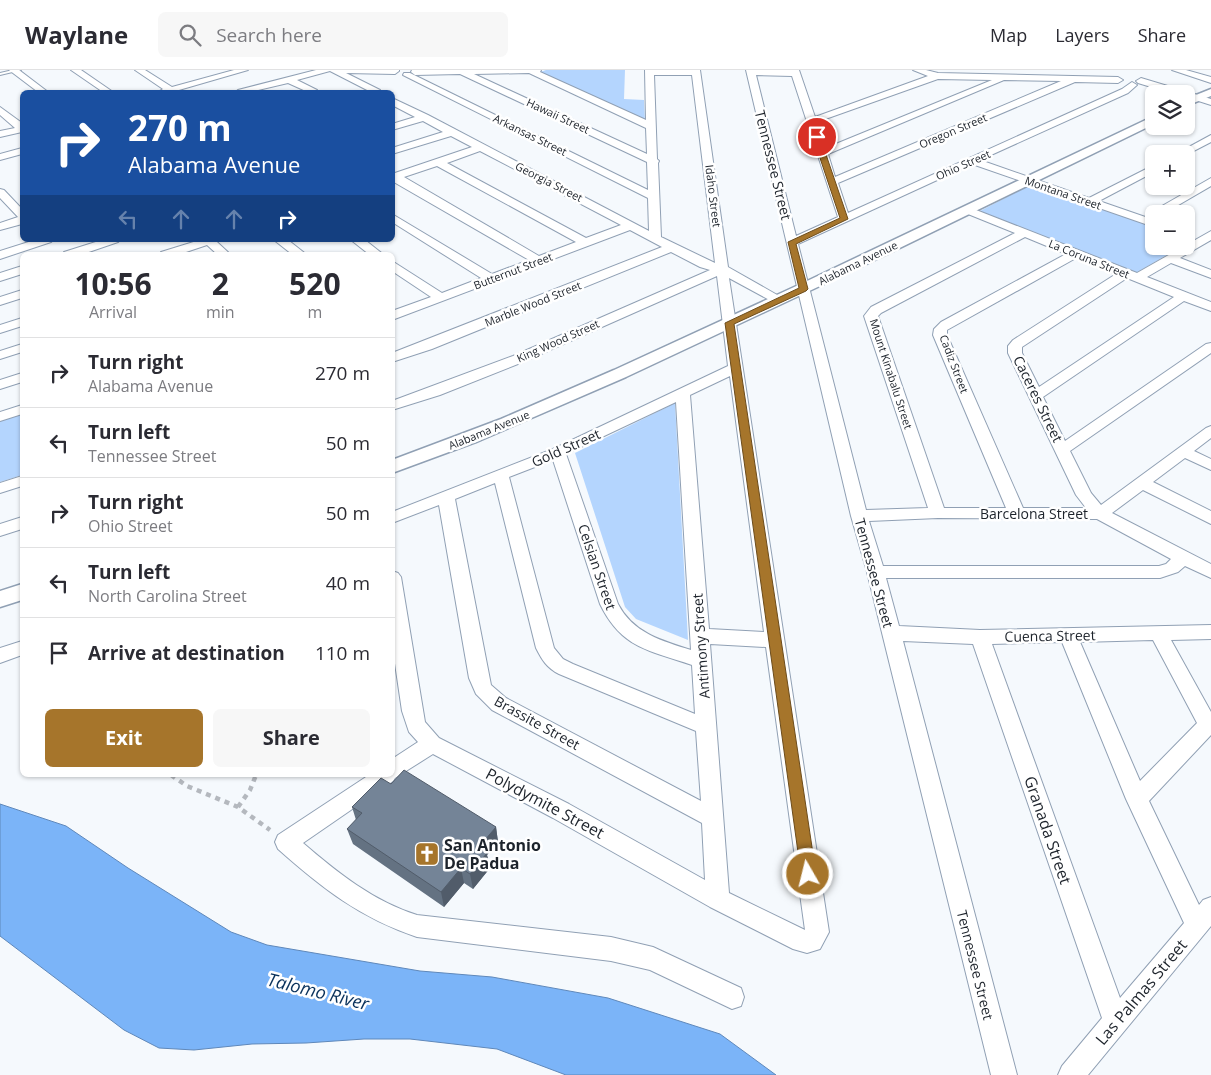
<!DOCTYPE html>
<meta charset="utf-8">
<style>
:root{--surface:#fff;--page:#f7f7f7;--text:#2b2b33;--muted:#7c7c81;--line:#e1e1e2;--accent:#a6752b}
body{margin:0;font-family:"Open Sans",sans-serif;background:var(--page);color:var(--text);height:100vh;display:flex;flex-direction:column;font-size:19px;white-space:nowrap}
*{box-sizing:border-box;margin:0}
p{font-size:16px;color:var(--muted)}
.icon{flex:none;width:28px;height:28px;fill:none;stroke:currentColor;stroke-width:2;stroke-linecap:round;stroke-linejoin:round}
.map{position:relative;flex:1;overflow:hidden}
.sheet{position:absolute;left:20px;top:182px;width:375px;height:525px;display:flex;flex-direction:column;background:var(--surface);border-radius:8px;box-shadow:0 1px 4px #0004}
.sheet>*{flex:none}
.hud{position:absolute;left:20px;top:20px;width:375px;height:152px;border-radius:8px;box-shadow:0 1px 4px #0004;background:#1a4fa0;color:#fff;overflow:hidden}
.fabs{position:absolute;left:1145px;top:15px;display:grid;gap:10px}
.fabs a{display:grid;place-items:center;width:50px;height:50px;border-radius:8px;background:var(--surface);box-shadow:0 1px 4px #0004;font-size:25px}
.pin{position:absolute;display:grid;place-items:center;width:42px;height:42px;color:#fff;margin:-21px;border:2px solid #fff;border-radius:50%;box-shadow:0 1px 5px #0007}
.me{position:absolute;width:55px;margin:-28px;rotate:352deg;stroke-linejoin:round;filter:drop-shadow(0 0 4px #0008)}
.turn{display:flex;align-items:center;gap:18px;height:105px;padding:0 25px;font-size:22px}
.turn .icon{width:65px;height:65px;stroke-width:2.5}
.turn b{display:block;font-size:35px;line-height:42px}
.lanes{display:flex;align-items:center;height:48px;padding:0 25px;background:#0003;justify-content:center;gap:25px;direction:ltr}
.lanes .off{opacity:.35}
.eta{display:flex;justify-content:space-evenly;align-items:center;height:85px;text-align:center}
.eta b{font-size:30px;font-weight:700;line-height:35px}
.cta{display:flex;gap:10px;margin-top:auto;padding:10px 25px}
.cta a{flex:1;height:58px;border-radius:8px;background:var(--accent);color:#fff;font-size:20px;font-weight:700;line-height:58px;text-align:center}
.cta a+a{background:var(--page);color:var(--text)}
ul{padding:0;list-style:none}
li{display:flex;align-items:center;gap:15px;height:70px;padding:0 25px;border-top:1px solid var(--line)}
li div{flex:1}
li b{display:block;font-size:19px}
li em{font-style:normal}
header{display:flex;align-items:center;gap:30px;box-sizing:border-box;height:70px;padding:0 25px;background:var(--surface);border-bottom:1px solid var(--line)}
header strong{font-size:24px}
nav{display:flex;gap:28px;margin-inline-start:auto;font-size:18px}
.search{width:350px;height:45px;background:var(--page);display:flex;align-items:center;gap:12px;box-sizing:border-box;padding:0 18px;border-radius:8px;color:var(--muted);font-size:19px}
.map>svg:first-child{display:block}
</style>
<header>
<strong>Waylane</strong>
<div class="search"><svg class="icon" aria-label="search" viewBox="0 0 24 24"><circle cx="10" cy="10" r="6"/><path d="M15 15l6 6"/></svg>Search here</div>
<nav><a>Map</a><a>Layers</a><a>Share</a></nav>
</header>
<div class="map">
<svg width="1211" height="1005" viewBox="0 0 1211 1005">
<rect width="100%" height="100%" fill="#f5f9fd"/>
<path fill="#b4d5fe" d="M546,0H625L624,29L644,30L645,51L540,2Z
M1032,114L1154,156V176H1182L1136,203L980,141Z
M675,333L688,570L636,549L625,537L575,383Z
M22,343V405L0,412V351Z"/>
<path fill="#7bb4f8" stroke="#5f88ba" d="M0,734L66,756L128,798L231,862L267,875L420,901L492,907L608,928L720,964L776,1005H566L497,979L410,969H364L306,973L252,974L194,980L159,978L124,960L0,866Z"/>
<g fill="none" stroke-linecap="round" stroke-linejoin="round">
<defs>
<path id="service" d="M13,0H21L0,5V3Z"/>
<path id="minor" d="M9,0H19L48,22H38Z
M71,0H81L113,22H103Z
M135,0H145L172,17L234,0H248L172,22H158L163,19Z
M316,0H399V1L395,4L346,3L380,20L381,22H371L330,1L297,10L317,20L318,22H308L288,13L250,22H236L238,20Z
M412,0H541L540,2L646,50L645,0H700L728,197L786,230L780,234L775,233L729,208L829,862L820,879L807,883L793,879L710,837L553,748L433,684L395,708L393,711L303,773C338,803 373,831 417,845L611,867L653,877L741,918L744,927L741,936L732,939L650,900L611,891L417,867C360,848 322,818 278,779L275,772L278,765L369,705H392V689L418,672L409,662L402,641L392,573V501L398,503L401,507L425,652L439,668L569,734L705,810L702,753L492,640L476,624L469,608L439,435L392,453V442L553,379L728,296L717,206L523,292L440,325L392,340V331L513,286L710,200L700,197L671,182L432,279L392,292V283L662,177L630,160L392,250V241L431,227L392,201V191L442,223L481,208L392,152V144L492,204L529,190L392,111V104L472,77L451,66L392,84V78L443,62L423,51L392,60V54L415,47L392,35V28L428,45L649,161L648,128L403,5L404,3H410L648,120L647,92L460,4L415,5L411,2ZM529,3L646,58L647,84L474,4ZM654,5H692L715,193L661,167L658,93L659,91L657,89ZM480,81L621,155L586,168L447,93ZM437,96L576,172L539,186L404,107ZM730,306L764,562L709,559L690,325ZM676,332L691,580C662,571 633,563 618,534L566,384ZM553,390L600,534C622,579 649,580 692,595L695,644L573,594L563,589L554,578L509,407ZM495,413L536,578C542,590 547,598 559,604L696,661L701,731L506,628L491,615L455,429ZM710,574L766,577L805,860L729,823Z
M746,0H799L815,47L928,6L913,0H926L938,3L1118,7L1123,10L1118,13L1075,12L838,113L848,143L1122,19L1132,12L1137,15L1128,23L980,90L1089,128L1154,95V102L1099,131L1154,150V157L972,94L798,174L866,440L928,438L864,246L871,237L1015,163L963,142L961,140L963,138H971L1137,203L1211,161V170L1180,188L1211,200V208L1171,193L1147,207L1211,232V241L1184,231L1043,327L1065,371L1206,274L1211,273V283L1070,381L1091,423L1101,435L1206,358L1211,356V368L1194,381L1211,389V400L1185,388L1153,412L1211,441V454L1143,420L1112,443L1211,494V508L1185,496L1178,502L1160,508H886L899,556L980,560L1211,555V569L1171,570L1211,642V665L1149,731L1199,835L1203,830L1211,827V856L1088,1005H1058L1062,996L1102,948L973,574L903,571L1017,1005H991L867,502L851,446ZM756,5L792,6L838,147L796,166ZM938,9L992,10L826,78L817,52ZM1004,10L1061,11L835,107L828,84ZM1025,167L1066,184L941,252L934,259L933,265L1006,438H944L878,246L881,243ZM1076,188L1116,204L1013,270L1008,276V283L1076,425L1086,438H1023L947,265V260ZM1127,208L1174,227L1039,317L1022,283V277ZM938,448L1097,449L1171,489L1166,494L1159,496H883L869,451ZM1153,570L1197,653L1140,711L1080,572ZM1062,572L1126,729L1184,853L1120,928L992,574Z
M1172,0H1186L1211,7V13Z
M1141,8L1211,29V35L1186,27V24H1174L1138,13L1136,11Z
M0,37L22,53V62L0,67V61L15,58L0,45Z
M1211,65V72L1186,85V84H1176Z
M22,78V84L0,90V84Z
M1211,108V116L1163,144H1154V147L1148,144Z
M0,119L4,120L22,139V154L0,160V153L18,147L0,128Z
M35,170H53L51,172L0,189V181Z
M102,170H120L118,172L80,185H62L64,182Z
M200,170H218L217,172L231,185H218L207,175L177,185H159L161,182Z
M274,170H288L307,185H293Z
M351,170H365L384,185H370Z
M22,196V204L0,211V203Z
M22,220V228L0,235V227Z
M22,248V256L0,263V255Z
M22,274V282L0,289V281Z
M22,303V312L0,319V310Z
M22,335V344L0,351V342Z
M22,406V416L0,423V413Z
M22,447V459L0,466V454Z
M22,571V585L0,593V578Z"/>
<path id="tertiary" d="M1211,19V26L1186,36V29Z
M1154,46V54L873,191L626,307L476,372L392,403V390L501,349L614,300L805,212Z
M22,514V530L0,537V521Z"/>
</defs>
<use href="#service" stroke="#90a0b4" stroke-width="2"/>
<use href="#minor" stroke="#90a0b4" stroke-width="2"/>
<use href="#tertiary" stroke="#90a0b4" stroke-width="3"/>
<path stroke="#b4b8be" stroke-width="4.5" stroke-dasharray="5 5" stroke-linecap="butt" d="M171,705L187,716L238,737L270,760
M238,737L250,720L256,705"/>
<use href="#service" fill="#fff" fill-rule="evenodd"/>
<use href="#minor" fill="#fff" fill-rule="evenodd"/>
<use href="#tertiary" fill="#fff" fill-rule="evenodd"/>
</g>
<path fill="#647282" d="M391,714L496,757L498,772L487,785L490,798L473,819L464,813L444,837L353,774L347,759L356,750L352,737Z"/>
<path fill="#515c6a" d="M496,757L498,772L487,785L490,798L473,819L470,804L478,778Z
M461,798L464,813L444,837L441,822Z"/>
<path fill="#748497" stroke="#515c6a" d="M404,700L496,757L478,778L487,783L470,804L461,798L441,822L347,759L362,743L352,737L381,708L391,714Z"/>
<path fill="#a6752b" stroke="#6c4c1c" d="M817,65L820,67L848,149L796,174L808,219L806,221L734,254L816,804L813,809L808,811L803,809L801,804L725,253L799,218L788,172L840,148L813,67Z"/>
<defs>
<symbol id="church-square" viewBox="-11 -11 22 22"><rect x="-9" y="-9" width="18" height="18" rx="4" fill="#a6752b" stroke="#fff"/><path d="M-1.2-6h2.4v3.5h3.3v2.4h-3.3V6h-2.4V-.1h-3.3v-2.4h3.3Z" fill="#fff"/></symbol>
</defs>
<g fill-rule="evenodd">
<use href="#church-square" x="413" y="770" width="28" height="28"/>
</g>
<g text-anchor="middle" stroke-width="5" stroke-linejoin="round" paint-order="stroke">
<g font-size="11" fill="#1d232b" stroke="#fff">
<text transform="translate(558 46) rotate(25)" y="4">Hawaii Street</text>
<text transform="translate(953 61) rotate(-23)" y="4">Oregon Street</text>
<text transform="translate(530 65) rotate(26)" y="4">Arkansas Street</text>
<text transform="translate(963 95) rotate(-24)" y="4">Ohio Street</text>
<text transform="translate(549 112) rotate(27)" y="4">Georgia Street</text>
<text transform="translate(1063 123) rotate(19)" y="4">Montana Street</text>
<text transform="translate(713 126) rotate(83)" y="4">Idaho Street</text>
<text transform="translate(1089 189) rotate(22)" y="4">La Coruna Street</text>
<text transform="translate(858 193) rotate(-26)" y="4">Alabama Avenue</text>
<text transform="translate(513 201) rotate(-21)" y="4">Butternut Street</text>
<text transform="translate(533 234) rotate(-22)" y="4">Marble Wood Street</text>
<text transform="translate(558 271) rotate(-24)" y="4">King Wood Street</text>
<text transform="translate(954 294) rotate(69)" y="4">Cadiz Street</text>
<text transform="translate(891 304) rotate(72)" y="4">Mount Kinabalu Street</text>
<text transform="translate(489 360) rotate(-22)" y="4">Alabama Avenue</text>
</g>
<g font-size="14" fill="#1d232b" stroke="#fff">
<text transform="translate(773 95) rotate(76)" y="5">Tennessee Street</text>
<text transform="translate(1038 329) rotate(64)" y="5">Caceres Street</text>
<text transform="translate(566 378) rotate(-24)" y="5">Gold Street</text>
<text x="1034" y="449">Barcelona Street</text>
<text transform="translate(597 497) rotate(71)" y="5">Celsian Street</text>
<text transform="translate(874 503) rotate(75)" y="5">Tennessee Street</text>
<text transform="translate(1050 566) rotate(-1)" y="5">Cuenca Street</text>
<text transform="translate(701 576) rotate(-94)" y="5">Antimony Street</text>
<text transform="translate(537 653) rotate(29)" y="5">Brassite Street</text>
<text transform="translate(975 895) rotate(76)" y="5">Tennessee Street</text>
</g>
<g font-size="16" fill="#1d232b" stroke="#fff">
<text transform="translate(545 733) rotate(28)" y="6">Polydymite Street</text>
<text transform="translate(1048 760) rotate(71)" y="6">Granada Street</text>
<text transform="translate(1141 922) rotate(-50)" y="6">Las Palmas Street</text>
</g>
<g font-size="16" font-weight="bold" fill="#1d232b" stroke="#fff" text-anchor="start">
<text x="444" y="781">San Antonio<tspan x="444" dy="18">De Padua</tspan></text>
</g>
<g font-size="18" font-style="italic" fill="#0a325c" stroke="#fff">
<text transform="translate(318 922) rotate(14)" y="6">Talomo River</text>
</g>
</g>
</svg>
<div class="fabs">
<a><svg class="icon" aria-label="layers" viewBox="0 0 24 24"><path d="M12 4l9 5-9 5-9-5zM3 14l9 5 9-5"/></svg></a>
<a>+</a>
<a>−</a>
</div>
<div class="pin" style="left:817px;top:67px;background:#d93025"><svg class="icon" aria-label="arrive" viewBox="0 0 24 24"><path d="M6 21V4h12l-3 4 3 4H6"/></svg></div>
<svg class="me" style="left:808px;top:804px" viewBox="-20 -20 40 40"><circle r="17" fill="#a6752b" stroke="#fff" stroke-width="3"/><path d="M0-11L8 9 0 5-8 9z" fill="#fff"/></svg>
<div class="hud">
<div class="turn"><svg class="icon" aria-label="right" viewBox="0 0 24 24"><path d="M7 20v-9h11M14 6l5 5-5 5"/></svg><div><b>270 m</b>Alabama Avenue</div></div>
<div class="lanes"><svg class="icon off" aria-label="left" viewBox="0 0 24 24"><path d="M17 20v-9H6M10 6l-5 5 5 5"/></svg><svg class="icon off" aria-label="ahead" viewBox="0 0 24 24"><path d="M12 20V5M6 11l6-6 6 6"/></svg><svg class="icon off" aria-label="ahead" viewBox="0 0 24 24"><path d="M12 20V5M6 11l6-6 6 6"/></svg><svg class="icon" aria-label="right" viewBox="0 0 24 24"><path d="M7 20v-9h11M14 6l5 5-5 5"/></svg></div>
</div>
<section class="sheet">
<div class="eta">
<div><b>10:56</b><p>Arrival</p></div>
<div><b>2</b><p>min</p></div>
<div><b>520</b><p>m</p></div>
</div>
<ul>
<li><svg class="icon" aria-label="right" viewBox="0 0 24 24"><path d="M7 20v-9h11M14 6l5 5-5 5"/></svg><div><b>Turn right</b><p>Alabama Avenue</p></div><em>270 m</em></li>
<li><svg class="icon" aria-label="left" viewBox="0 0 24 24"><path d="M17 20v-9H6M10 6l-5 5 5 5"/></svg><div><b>Turn left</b><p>Tennessee Street</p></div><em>50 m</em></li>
<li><svg class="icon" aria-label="right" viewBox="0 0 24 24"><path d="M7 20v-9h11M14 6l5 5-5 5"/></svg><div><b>Turn right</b><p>Ohio Street</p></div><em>50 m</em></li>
<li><svg class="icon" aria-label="left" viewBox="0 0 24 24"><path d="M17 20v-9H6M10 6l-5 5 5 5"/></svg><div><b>Turn left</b><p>North Carolina Street</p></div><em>40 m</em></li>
<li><svg class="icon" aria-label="arrive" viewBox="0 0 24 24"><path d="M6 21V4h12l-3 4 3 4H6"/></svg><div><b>Arrive at destination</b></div><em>110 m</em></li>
</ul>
<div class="cta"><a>Exit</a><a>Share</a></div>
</section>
</div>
